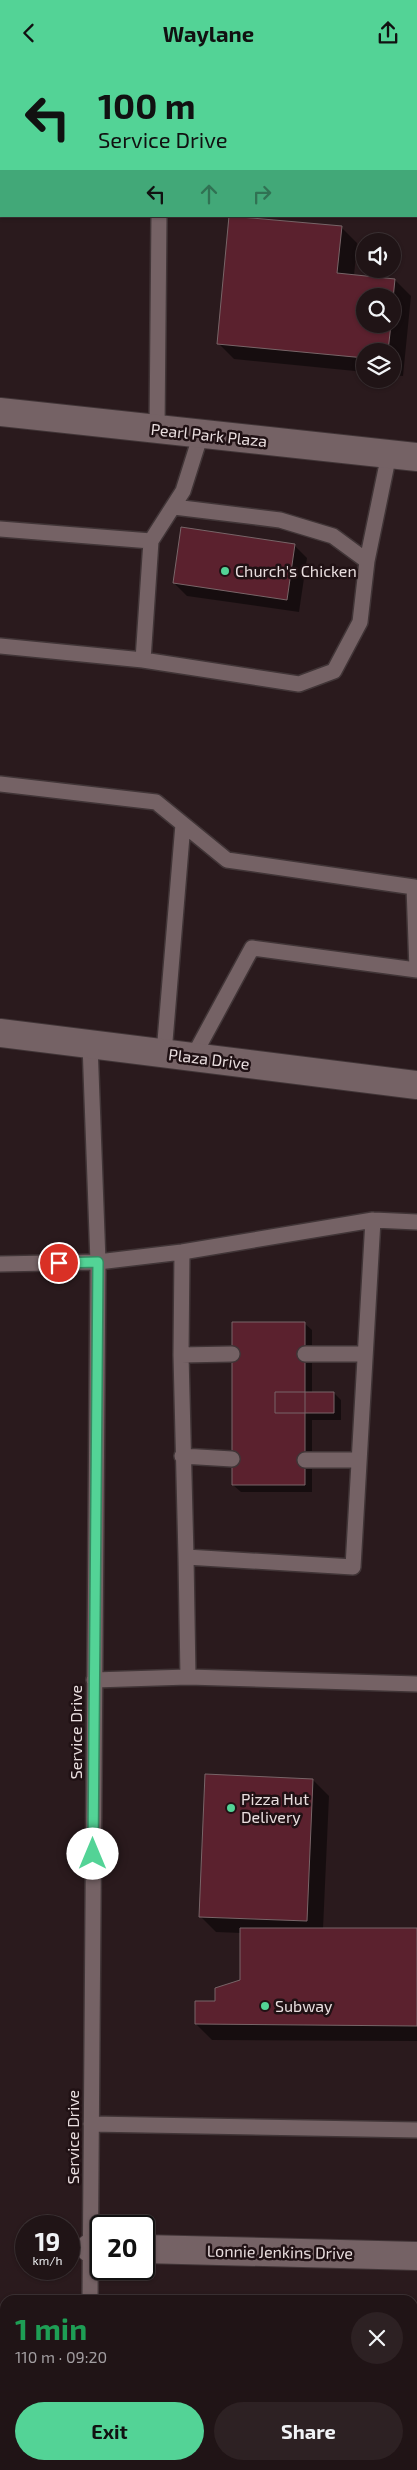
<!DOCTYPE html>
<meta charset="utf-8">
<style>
:root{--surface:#201416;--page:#2d2123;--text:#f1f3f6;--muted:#a29ea1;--line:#3d3335;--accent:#53d396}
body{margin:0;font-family:"Exo 2",sans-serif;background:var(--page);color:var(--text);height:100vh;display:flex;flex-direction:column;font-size:19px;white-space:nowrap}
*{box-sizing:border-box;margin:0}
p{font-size:16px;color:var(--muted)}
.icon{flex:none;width:28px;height:28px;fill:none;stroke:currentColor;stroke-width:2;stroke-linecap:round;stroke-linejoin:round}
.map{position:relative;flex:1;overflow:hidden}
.drawer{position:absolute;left:0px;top:2230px;width:418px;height:175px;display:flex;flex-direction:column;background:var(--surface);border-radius:15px 15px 0 0;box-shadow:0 1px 4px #0004,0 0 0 1px var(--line)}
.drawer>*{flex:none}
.hud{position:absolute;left:0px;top:0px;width:418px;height:152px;box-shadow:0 1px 4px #0004,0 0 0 1px var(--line);background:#53d396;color:#111;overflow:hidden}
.fabs{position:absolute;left:356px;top:168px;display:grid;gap:10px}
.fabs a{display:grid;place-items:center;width:45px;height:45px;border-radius:50%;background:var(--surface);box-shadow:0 1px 4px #0004,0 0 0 1px var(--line);font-size:25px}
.speed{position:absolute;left:15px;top:2150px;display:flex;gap:10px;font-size:25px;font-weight:700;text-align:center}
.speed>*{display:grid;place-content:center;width:65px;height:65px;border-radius:50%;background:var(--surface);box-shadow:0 1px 4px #0004,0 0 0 1px var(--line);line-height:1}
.speed small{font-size:12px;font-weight:400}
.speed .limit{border:2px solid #111;border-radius:8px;background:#fff;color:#111}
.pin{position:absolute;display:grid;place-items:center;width:42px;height:42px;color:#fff;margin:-21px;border:2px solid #fff;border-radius:50%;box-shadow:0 1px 5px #0007}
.me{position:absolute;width:55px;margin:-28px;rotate:0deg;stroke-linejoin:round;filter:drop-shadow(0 0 4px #0008)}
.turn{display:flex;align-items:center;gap:18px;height:105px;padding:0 15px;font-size:22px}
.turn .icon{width:65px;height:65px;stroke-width:2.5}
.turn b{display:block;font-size:35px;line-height:42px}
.lanes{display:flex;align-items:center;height:48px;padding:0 15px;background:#0003;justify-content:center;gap:25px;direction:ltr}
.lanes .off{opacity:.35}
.round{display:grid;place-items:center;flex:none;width:52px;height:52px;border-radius:26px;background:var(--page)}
.head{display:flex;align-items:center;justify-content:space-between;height:85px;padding:0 15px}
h1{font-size:30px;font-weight:700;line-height:38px;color:#1e9e55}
.cta{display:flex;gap:10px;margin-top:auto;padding:10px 15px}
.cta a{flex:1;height:58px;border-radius:30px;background:var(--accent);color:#111;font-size:20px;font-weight:700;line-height:58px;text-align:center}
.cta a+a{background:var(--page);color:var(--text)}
header{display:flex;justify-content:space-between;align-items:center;height:65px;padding:0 15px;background:var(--accent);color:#111;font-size:22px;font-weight:700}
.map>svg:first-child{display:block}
</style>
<header><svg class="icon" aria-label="back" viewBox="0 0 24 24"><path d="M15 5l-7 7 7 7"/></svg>Waylane<svg class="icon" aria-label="share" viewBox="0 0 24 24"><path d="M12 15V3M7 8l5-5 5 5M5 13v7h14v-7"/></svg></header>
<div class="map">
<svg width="417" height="2405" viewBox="0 0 417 2405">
<rect width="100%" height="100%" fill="#2a1a1d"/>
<path fill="#0007" fill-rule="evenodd" d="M209,0H370L208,1Z
M341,162L357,178L354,211L395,215L411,231L403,311L392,310V286H365V307L234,294L218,278ZM365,231H392V259H365Z
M294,480L307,493L299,547L187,531L174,518Z
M304,1258L312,1265V1328H334L341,1335V1355H312V1427H241L233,1420Z
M313,1715L329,1731L323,1864L417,1865V1976L212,1975L196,1959L216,1937L241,1916V1868L216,1867L200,1851Z"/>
<path fill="#5b212e" stroke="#786568" d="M207,0H352L207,1Z
M229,151L342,161L337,208L395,214L392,244V231H365V259H391L388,286H365V293L217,279Z
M181,462L295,479L287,535L173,518Z
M232,1257H305V1420H232Z
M275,1327H334V1348H275Z
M205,1709L313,1714L307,1856L199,1852Z
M240,1863H417V1961L195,1959V1936H215V1923L240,1915Z"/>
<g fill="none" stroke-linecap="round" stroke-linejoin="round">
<defs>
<path id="lane" d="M162,1V0
M416,97H417
M0,137H1
M157,364L159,151
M174,442L280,455L333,471L367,496
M0,464L151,476
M0,581L143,595L299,619L334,606L360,557L367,496L389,389
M143,595L151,476L183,426L201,369
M0,719L156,737L227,795L414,822L417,905
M90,979L98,1197L182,1187L373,1155L417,1157
M164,988L183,759
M193,992L252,883L417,905
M182,1187L181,1290L186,1492L353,1502L373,1155
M0,1199L98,1197L90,2235
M305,1289H364
M181,1290L232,1289
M182,1391L232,1394
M305,1395H359
M186,1492L188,1612L417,1619
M94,1615L188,1612
M91,2059L417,2065
M87,2405L88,2400"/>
<path id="street" d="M0,347L417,392
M0,968L417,1020
M90,2183H101
M144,2184L417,2191"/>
</defs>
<use href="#lane" stroke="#413537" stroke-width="18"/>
<use href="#street" stroke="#413537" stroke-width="30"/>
<use href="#lane" stroke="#756265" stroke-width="15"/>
<use href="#street" stroke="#756265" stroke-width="28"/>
</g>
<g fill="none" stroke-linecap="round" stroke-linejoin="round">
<defs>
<path id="route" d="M59,1198L98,1197L93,1789"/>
</defs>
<use href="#route" stroke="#368962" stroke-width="12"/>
<use href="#route" stroke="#53d396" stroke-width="9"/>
</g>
<g fill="#53d396" stroke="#201114" stroke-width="2">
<circle cx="225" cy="506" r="5"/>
<circle cx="231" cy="1743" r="5"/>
<circle cx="265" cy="1941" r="5"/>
</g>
<g text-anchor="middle" stroke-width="5" stroke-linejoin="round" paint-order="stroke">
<g font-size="16" fill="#e9dedf" stroke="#201114">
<text transform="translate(209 370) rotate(6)" y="6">Pearl Park Plaza</text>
<text transform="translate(209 994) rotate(7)" y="6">Plaza Drive</text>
<text transform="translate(76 1667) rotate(-90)" y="6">Service Drive</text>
<text transform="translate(73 2072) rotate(-90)" y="6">Service Drive</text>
<text transform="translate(280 2187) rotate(1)" y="6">Lonnie Jenkins Drive</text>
</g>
<g font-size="16" fill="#e9dedf" stroke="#201114" text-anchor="start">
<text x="235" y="512">Church's Chicken</text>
<text x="241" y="1740">Pizza Hut<tspan x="241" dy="18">Delivery</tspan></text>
<text x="275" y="1947">Subway</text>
</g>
</g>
</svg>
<div class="fabs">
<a><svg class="icon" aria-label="sound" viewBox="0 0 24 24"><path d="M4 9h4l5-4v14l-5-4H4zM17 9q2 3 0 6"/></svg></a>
<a><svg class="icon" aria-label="search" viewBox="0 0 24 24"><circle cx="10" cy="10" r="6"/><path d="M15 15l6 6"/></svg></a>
<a><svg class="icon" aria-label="layers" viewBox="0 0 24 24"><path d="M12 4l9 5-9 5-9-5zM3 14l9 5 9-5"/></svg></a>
</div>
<div class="speed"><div>19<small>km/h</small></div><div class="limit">20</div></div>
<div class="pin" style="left:59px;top:1198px;background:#d93025"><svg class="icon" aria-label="arrive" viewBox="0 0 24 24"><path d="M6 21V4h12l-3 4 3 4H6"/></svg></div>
<svg class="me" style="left:93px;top:1789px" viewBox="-20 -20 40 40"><circle r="19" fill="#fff"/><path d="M0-13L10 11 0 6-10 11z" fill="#53d396"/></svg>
<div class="hud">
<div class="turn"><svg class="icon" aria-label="left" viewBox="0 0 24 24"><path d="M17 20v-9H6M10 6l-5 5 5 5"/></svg><div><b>100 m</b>Service Drive</div></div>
<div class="lanes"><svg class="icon" aria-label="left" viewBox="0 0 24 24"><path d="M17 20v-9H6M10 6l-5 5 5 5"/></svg><svg class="icon off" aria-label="ahead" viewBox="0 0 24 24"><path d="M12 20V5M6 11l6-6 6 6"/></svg><svg class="icon off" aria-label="right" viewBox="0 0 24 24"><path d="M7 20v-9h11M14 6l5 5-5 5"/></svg></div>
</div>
<section class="drawer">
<div class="head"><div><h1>1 min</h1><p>110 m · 09:20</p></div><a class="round"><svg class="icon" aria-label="close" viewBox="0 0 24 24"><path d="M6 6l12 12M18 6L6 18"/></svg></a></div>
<div class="cta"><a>Exit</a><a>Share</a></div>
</section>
</div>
